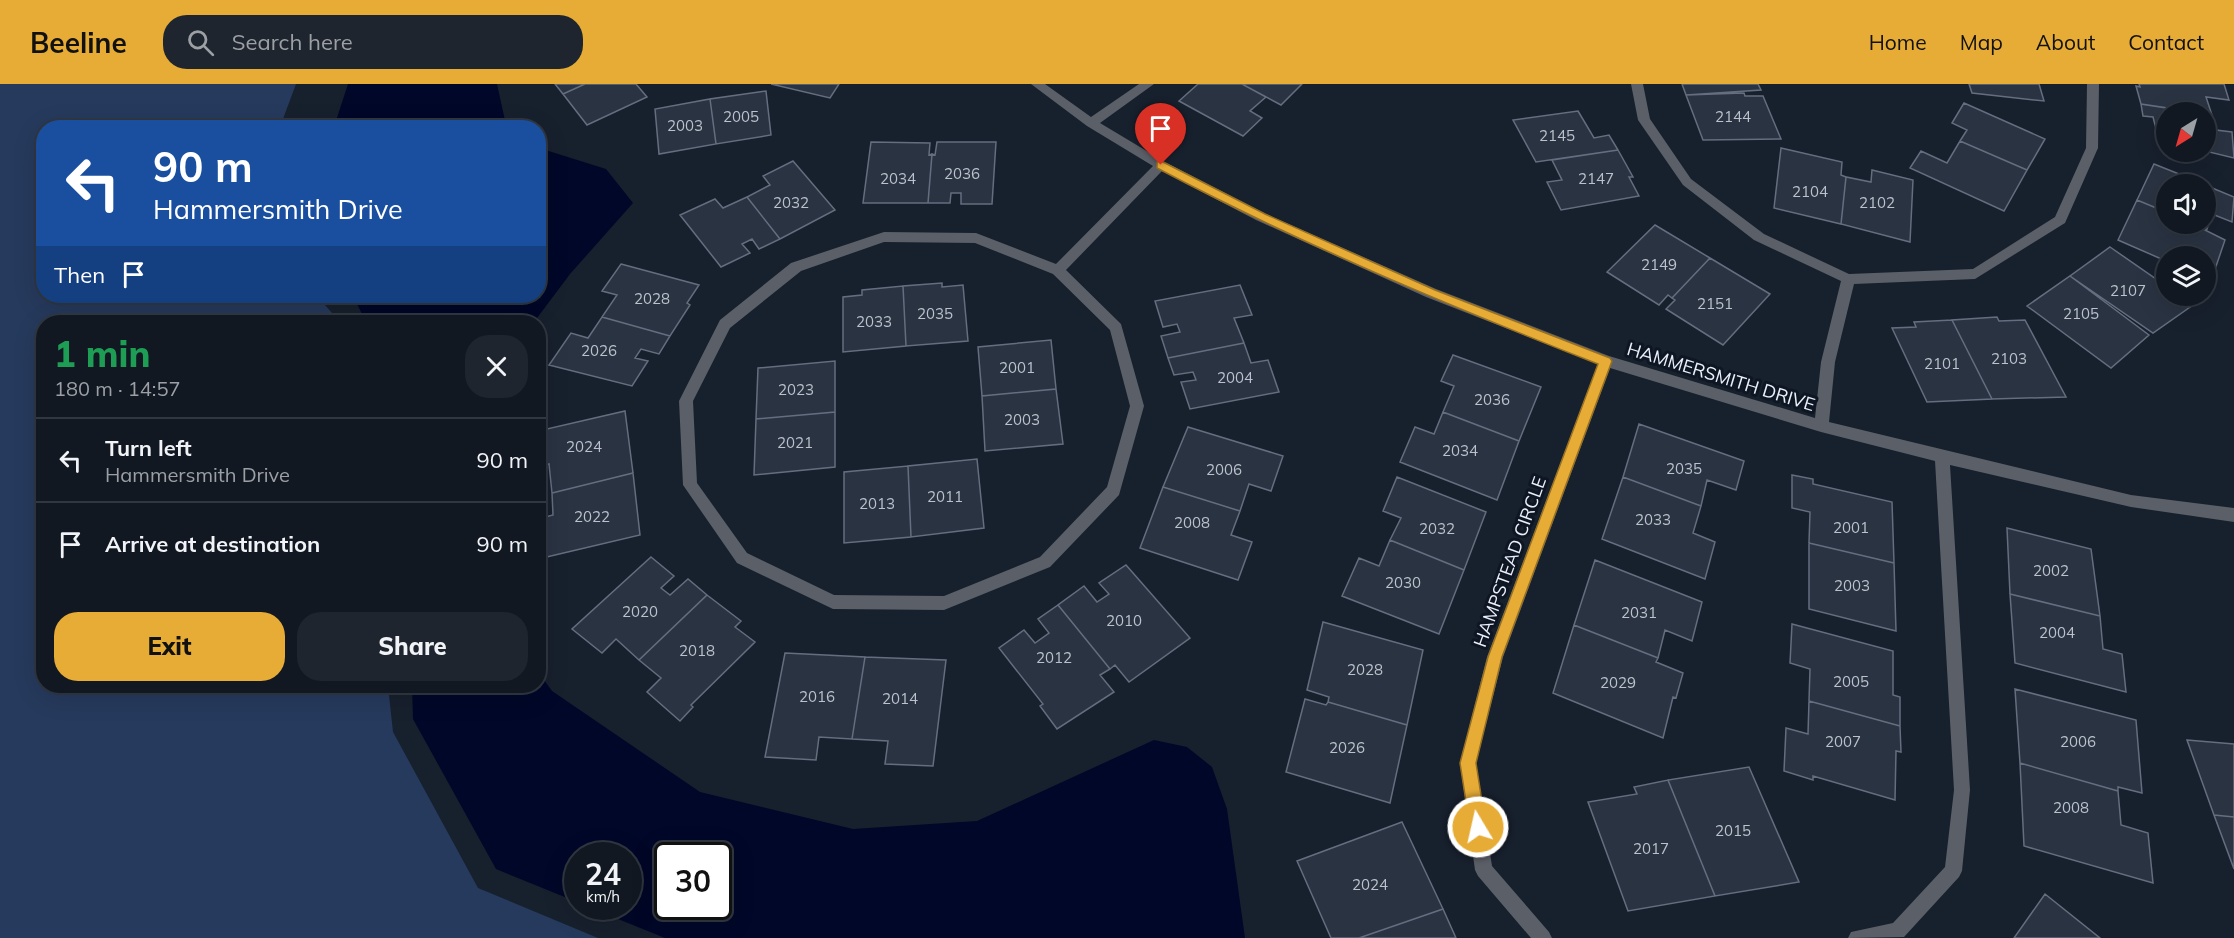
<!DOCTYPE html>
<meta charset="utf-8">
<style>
:root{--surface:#111822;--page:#1e252f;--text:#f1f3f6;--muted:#9ca0a5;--line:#303740;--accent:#e6ac36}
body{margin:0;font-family:Mulish,sans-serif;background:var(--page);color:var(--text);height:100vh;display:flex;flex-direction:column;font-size:22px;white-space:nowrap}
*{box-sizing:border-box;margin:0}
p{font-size:20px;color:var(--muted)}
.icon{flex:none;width:33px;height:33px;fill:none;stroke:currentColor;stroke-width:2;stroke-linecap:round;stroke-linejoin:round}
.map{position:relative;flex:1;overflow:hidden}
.panel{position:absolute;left:36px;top:231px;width:510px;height:378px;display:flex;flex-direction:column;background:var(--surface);border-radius:24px;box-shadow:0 6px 24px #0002,0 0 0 2px var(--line)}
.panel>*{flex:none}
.hud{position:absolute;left:36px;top:36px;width:510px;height:183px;border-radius:24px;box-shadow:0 6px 24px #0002,0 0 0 2px var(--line);background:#1a4fa0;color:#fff;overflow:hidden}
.needle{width:39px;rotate:217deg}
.buttons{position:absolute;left:2156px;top:18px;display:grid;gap:12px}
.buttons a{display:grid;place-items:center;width:60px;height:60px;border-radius:50%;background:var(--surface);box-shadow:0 6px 24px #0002,0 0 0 2px var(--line);font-size:30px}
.speed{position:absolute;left:564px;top:758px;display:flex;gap:12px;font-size:30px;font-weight:700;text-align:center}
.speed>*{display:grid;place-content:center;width:78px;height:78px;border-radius:50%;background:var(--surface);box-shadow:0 6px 24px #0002,0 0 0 2px var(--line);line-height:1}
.speed small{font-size:15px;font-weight:400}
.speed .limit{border:3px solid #111;border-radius:9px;background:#fff;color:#111}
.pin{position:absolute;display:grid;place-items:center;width:51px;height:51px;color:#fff;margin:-62px -26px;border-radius:50% 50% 50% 0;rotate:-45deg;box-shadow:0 0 6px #0007}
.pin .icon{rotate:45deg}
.me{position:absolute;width:66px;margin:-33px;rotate:351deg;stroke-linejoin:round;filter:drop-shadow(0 0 4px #0008)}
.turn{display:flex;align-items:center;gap:21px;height:126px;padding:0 18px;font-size:27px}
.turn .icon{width:78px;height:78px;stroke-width:2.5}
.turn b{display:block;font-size:42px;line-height:51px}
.then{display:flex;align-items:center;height:57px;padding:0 18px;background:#0003;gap:12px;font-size:22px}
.round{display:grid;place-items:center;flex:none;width:63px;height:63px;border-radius:24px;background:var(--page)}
.headline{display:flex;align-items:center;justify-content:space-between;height:102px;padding:0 18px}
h1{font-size:36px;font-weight:800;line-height:45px;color:#1e9e55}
.button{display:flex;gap:12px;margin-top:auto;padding:12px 18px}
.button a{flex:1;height:69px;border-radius:24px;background:var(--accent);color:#111;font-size:24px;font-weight:800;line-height:69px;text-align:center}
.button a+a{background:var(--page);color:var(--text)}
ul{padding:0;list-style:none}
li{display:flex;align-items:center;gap:18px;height:84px;padding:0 18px;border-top:2px solid var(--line)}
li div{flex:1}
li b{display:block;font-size:22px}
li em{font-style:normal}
header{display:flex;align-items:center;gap:36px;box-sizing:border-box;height:84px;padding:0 30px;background:var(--accent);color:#111}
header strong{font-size:28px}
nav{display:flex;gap:33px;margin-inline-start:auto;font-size:21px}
.search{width:420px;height:54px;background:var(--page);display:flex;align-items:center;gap:15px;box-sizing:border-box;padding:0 21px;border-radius:24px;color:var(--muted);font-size:22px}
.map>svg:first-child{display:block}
</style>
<header>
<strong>Beeline</strong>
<div class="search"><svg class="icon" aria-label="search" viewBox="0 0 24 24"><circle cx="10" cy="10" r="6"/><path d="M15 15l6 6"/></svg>Search here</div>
<nav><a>Home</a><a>Map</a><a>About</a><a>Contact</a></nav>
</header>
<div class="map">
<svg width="2234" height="854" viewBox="0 0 2234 854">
<rect width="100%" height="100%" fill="#17202d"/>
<path fill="#263a5d" d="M0,0H296L280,43L44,44V212H317L340,238H44V602H388L393,648L478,804L598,854H0Z"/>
<path fill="#000728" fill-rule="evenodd" d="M348,0H497L506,41L509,43H334Z
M539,64L606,85L633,119L570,190L534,238H366L353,212H538Z
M539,589L552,607L700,708L853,745L977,737L1154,656L1187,663L1212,683L1227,725L1245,854H665L586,822H628V771H578L577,818L496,785L413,635L412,602H538ZM668,771H718V822H668Z"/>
<path fill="#2a3342" stroke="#646e7f" stroke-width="1.5" d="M555,0H585L563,10Z
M585,0H636L647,13L587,41L563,10Z
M771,0H839L830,14Z
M1198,0H1242L1266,13L1250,27L1262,34L1243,52L1179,17Z
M1242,0H1302L1281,21Z
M1682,0H1758L1761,6L1686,11Z
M1969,0H2039L2044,17L1972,9Z
M2139,0H2224L2229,16L2206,13L2212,31L2141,20L2136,2L2140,3Z
M766,7L771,51L716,60L710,15Z
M1744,9L1745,12H1763L1781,55L1703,56L1686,11Z
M710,15L716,60L659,70L655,25Z
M1964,19L2045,55L2027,86L1960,57L1967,46L1952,39Z
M2141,20L2195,28H2166V61L2160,60L2153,33L2143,32Z
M1578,27L1594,54L1609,51L1618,66L1536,78L1513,36Z
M2205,30L2212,31L2216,46L2232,48L2234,74L2205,67Z
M1960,57L2027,86L2004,127L1910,84L1921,67L1947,79Z
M871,58L930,59L929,71L932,70L928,119H863Z
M937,58H996L992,120H961V109H951L950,119H928L932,70L935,71Z
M1781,64L1842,78L1841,91L1846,93L1841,140L1774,124Z
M1618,66L1633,93H1629L1639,112L1561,126L1547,98L1562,96L1552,76Z
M793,77L835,126L780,155L747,113L770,101L763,92Z
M2154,80L2204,100H2166V128L2137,116Z
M1872,86L1913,96L1910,158L1841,140L1846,93L1871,98Z
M2205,101L2234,113L2232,138L2212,130L2207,145L2193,140H2205Z
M747,113L780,155L759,165L752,155L742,160L750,169L721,183L680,131L715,115L723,124Z
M2137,116L2166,128V140H2193L2225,156L2211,197L2205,194V172H2166V177L2118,156Z
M1655,141L1710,174L1672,214L1668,211L1659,221L1607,188Z
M2110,163L2166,202V212H2180L2193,221L2153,249L2070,192Z
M1710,174L1770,210L1723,261L1666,225L1675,216L1672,214Z
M621,180L699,201L687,219L690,221L670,252L602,233L617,211L602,207Z
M2070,192L2149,251L2111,284L2027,222Z
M942,199V203L963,201L968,257L906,262L903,202Z
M1240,201L1252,231L1234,234L1244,259L1168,274L1161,252L1180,248L1177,240L1163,243L1155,217Z
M903,202L906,262L843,268V213L862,211V206Z
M602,233L670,252L659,270L641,265L635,274L648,277L632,302L549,281L571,249L588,254Z
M1997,233L1999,237L2025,236L2066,313L1992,315L1952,236Z
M1952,236L1992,315L1927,318L1892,244L1916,243L1914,238Z
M1051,256L1056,305L982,312L978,263Z
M1244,259L1251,279L1268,276L1279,308L1190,325L1181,298L1196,296L1193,288L1174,291L1168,274Z
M1453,271L1541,303L1519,357L1443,328L1454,302L1441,297Z
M835,277V328L756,335L758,284Z
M1056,305L1063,360L985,367L982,312Z
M625,327L633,389L552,409L549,380L538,383V347Z
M835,328V383L754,391L756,335Z
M1443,328L1519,357L1497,416L1400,378L1415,343L1434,350Z
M1639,340L1744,377L1736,406L1707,396L1701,422L1623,393Z
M1188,343L1283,372L1271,407L1249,400L1240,427L1163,403Z
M977,375L984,444L911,453L908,382Z
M908,382L911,453L844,459V388Z
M633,389L640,451L538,475V435L553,431L552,409Z
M1792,391L1813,395V400L1892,418L1894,479L1809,459L1810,428L1792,424Z
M1397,393L1486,428L1464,486L1390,456L1401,434L1383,427Z
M1623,393L1701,422L1693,449L1715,458L1705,495L1602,455Z
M1163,403L1240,427L1231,451L1252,458L1238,496L1140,464Z
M2007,444L2091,465L2100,532L2010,510Z
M1390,456L1464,486L1439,550L1342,512L1359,474L1379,482Z
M1809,459L1894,479L1896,547L1809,525Z
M651,473L674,492L661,504L670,511L688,495L707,511L639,576L616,555L602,569L572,545Z
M1595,476L1702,518L1692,557L1665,546L1658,574L1574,541Z
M1126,481L1190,554L1129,598L1115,581L1110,585L1058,521L1084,502L1097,518L1109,510L1099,499Z
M2010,510L2100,532L2103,565L2122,570L2126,608L2015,579Z
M707,511L741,537L735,543L755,558L691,621L693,623L680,637L647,608L661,594L639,576Z
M1058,521L1110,585L1100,591L1114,608L1057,645L1040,622L1043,620L999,564L1024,546L1035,559L1049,549L1038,535Z
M1323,538L1423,566L1407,641L1328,618L1329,613L1307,606Z
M1792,540L1893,567V611L1900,613V642L1809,617L1810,585L1790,579Z
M1574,541L1658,574L1656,578L1683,589L1676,614L1673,613L1663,654L1553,609Z
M785,569L865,573L852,655L819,653L816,676L765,673Z
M865,573L946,576L933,682L885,680L888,657L852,655Z
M2015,605L2136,636L2142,709L2118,703V707L2020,679Z
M1305,615L1326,621L1328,618L1407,641L1390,719L1286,688Z
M1809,617L1900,642L1901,668L1896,667L1895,716L1813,692V696L1784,687L1786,644L1808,650Z
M2187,656L2234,660V733L2214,731Z
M2020,679L2118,707L2121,741L2148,749L2153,799L2024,762Z
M1749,683L1799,798L1715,812L1668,696Z
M1668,696L1715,812L1628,827L1588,718L1637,710L1634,703Z
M2214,731L2234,733V785Z
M1402,738L1443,825L1359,854H1331L1297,777Z
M2045,810L2100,854H2014Z
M1443,825L1456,854H1359Z"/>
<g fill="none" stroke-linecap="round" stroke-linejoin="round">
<path fill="#5b5f67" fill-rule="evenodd" d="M1031,0H1045L1091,33L1139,0H1154L1100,39L1165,78L1266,130L1436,205L1609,272L1815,334L1821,278L1841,197L1754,156L1683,101L1638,36L1631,0H1643L1650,35L1691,95L1764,150L1849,190L1973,185L2055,133L2086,64L2087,0H2099L2098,64L2065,139L1975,195L1854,200L1835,278L1829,338L2131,411L2234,424V438L2131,423L1950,381L1970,706L1962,787L1959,793L1904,853L1848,854L1851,848L1893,839L1945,783L1954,706L1935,377L1821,348L1610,284L1503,573L1476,679L1492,782L1549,848L1552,854H1531L1478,792L1475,786L1460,679L1487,573L1598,280L1426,213L1256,136L1162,87L1066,186L1121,240L1144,322L1119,411L1050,483L944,526L833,525L737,479L683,401L679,317L720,236L791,179L884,148L976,149L1056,180L1153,82L1087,42ZM884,158L975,159L1053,190L1110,246L1130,322L1107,403L1040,473L944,512L834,511L747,469L697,399L693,317L730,244L801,187Z"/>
</g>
<path fill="#e6ac36" stroke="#967023" stroke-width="1.5" d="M1161,77L1265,130L1435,206L1610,274L1612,277L1502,573L1476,679L1486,743L1483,749L1478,751L1472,749L1470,743L1460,679L1488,573L1598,280C1447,221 1301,160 1157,84V78Z"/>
<g text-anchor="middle" stroke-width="6" stroke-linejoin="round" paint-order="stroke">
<g font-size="15" fill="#bbc2cd">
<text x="741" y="38">2005</text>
<text x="1733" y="38">2144</text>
<text x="685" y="47">2003</text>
<text x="1557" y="57">2145</text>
<text x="962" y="95">2036</text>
<text x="898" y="100">2034</text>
<text x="1596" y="100">2147</text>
<text x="1810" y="113">2104</text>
<text x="791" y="124">2032</text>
<text x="1877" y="124">2102</text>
<text x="1659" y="186">2149</text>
<text x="2128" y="212">2107</text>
<text x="652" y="220">2028</text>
<text x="1715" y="225">2151</text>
<text x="935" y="235">2035</text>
<text x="2081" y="235">2105</text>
<text x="874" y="243">2033</text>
<text x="599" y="272">2026</text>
<text x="2009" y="280">2103</text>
<text x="1942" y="285">2101</text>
<text x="1017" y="289">2001</text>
<text x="1235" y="299">2004</text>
<text x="796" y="311">2023</text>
<text x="1492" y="321">2036</text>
<text x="1022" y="341">2003</text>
<text x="795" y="364">2021</text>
<text x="584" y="368">2024</text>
<text x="1460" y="372">2034</text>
<text x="1684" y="390">2035</text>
<text x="1224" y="391">2006</text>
<text x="945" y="418">2011</text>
<text x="877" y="425">2013</text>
<text x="592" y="438">2022</text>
<text x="1653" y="441">2033</text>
<text x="1192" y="444">2008</text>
<text x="1851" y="449">2001</text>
<text x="1437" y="450">2032</text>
<text x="2051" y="492">2002</text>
<text x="1403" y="504">2030</text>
<text x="1852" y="507">2003</text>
<text x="640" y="533">2020</text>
<text x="1639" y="534">2031</text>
<text x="1124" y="542">2010</text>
<text x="2057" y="554">2004</text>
<text x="697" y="572">2018</text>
<text x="1054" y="579">2012</text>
<text x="1365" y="591">2028</text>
<text x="1851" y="603">2005</text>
<text x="1618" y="604">2029</text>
<text x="817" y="618">2016</text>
<text x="900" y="620">2014</text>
<text x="1843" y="663">2007</text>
<text x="2078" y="663">2006</text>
<text x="1347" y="669">2026</text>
<text x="2071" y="729">2008</text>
<text x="1733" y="752">2015</text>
<text x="1651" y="770">2017</text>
<text x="1370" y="806">2024</text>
</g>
<g font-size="18" fill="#ebf1fb" stroke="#0e1623">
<text transform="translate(1721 293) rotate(17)" y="6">HAMMERSMITH DRIVE</text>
<text transform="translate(1510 478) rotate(-70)" y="6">HAMPSTEAD CIRCLE</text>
</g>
</g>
</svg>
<div class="buttons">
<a><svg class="needle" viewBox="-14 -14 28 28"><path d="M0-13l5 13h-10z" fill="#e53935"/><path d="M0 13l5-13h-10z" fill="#9ca0a5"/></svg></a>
<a><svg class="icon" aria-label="sound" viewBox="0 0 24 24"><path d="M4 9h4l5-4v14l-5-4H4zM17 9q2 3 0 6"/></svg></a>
<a><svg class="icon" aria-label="layers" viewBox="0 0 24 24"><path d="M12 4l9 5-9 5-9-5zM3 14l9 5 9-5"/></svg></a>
</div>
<div class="speed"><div>24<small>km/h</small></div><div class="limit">30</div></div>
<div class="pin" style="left:1161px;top:81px;background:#d93025"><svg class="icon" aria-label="arrive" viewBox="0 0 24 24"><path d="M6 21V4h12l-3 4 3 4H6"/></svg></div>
<svg class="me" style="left:1478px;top:743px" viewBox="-20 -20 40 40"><circle r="17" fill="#e6ac36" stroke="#fff" stroke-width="3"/><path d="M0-11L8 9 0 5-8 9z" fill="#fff"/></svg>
<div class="hud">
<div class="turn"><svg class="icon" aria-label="left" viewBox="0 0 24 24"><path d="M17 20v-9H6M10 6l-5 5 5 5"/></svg><div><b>90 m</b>Hammersmith Drive</div></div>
<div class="then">Then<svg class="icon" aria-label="arrive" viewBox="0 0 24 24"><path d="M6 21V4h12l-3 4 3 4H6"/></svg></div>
</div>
<section class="panel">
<div class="headline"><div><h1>1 min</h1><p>180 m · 14:57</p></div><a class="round"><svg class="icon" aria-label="close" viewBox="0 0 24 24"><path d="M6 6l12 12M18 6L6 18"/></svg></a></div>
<ul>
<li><svg class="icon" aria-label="left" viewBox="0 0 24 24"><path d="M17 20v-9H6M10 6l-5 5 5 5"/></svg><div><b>Turn left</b><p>Hammersmith Drive</p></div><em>90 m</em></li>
<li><svg class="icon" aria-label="arrive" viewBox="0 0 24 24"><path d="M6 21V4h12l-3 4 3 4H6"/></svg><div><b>Arrive at destination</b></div><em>90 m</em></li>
</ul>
<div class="button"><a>Exit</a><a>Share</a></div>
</section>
</div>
